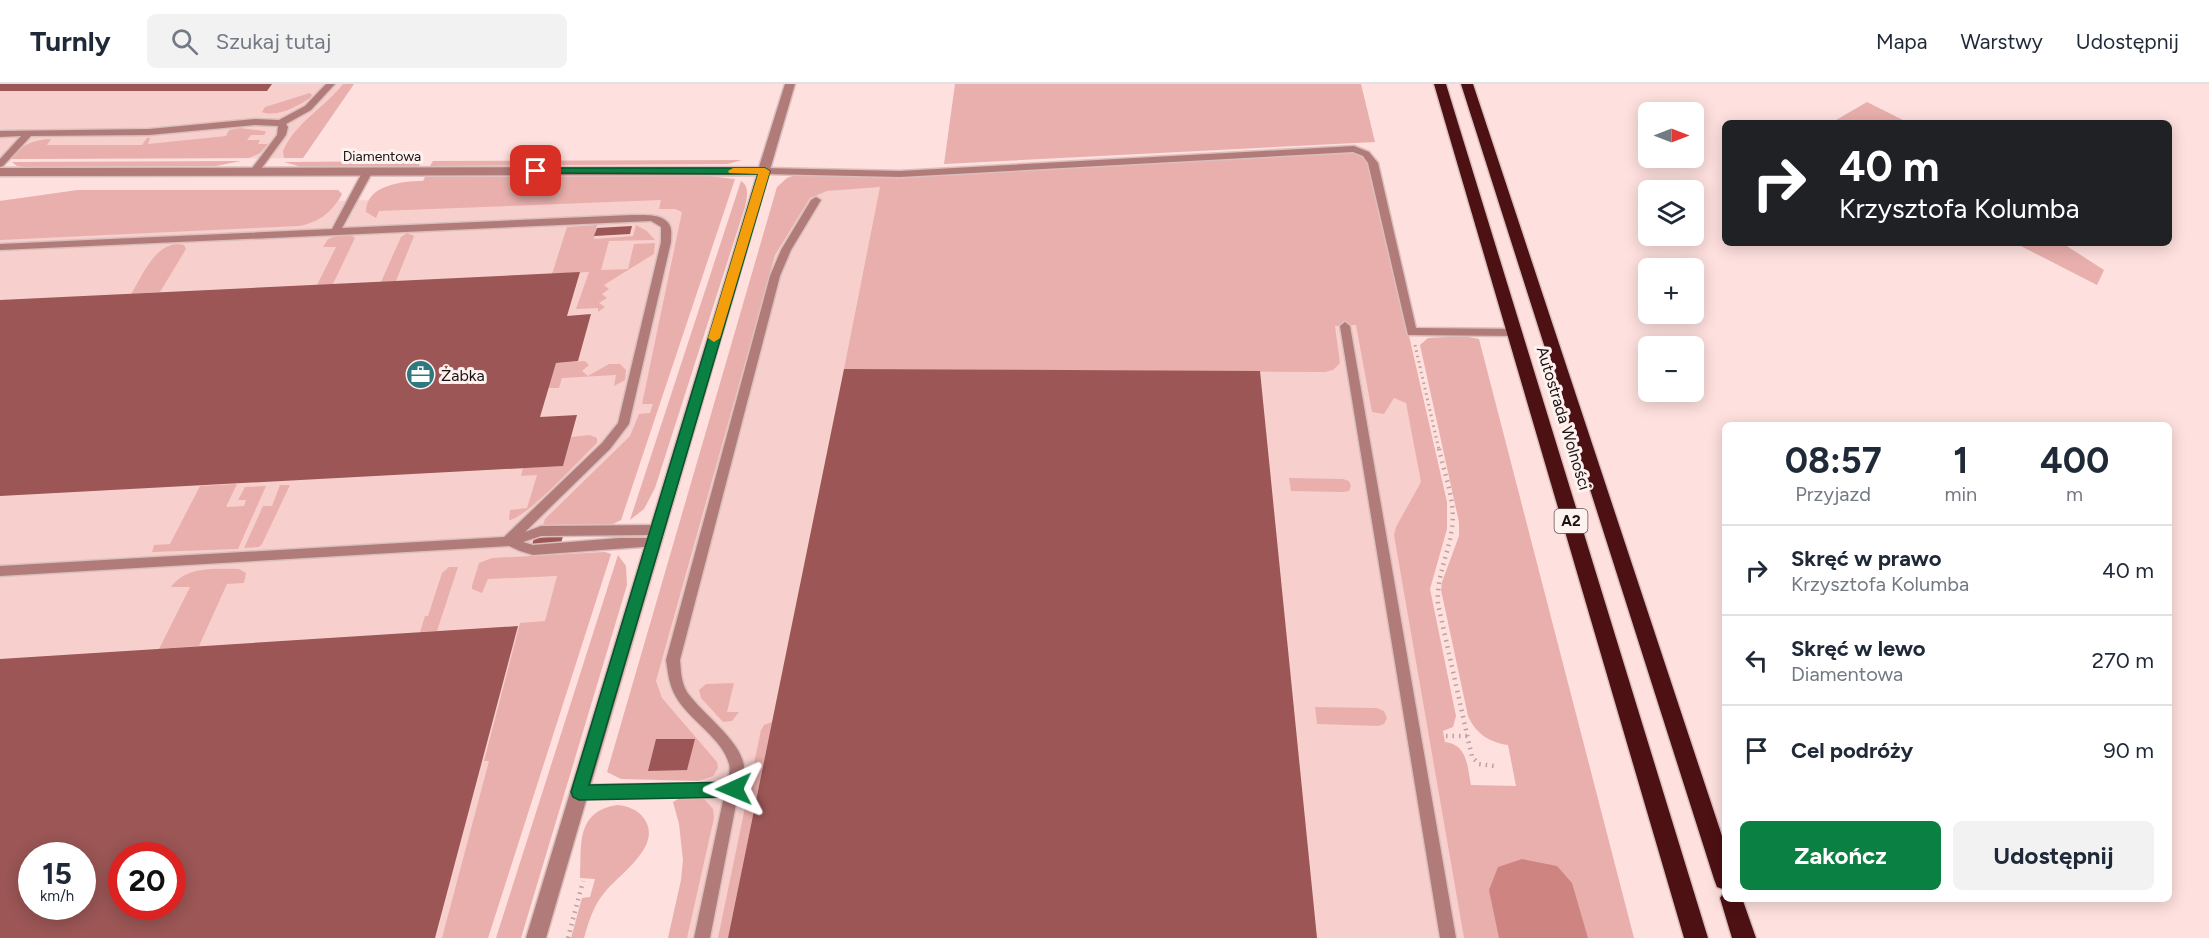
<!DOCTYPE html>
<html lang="pl">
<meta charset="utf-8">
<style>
:root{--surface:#fff;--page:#f2f2f3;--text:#1f2937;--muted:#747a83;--line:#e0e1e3;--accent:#0b8043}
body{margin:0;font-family:Figtree,sans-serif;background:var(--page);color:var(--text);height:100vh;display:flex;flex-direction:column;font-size:22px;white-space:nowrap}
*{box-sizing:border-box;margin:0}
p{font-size:20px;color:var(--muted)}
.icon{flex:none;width:33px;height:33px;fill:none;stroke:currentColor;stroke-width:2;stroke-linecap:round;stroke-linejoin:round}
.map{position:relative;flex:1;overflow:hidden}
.side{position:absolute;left:1722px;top:338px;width:450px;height:480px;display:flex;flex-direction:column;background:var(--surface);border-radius:9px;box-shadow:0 3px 15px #0003}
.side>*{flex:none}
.hud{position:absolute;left:1722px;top:36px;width:450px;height:126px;border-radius:9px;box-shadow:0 3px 15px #0003;background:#202124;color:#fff;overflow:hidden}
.needle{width:39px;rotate:90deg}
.buttons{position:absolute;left:1638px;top:18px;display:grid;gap:12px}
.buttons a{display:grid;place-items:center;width:66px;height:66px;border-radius:9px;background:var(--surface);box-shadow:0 3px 15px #0003;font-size:30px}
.speed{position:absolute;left:18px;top:758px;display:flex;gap:12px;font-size:30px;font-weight:700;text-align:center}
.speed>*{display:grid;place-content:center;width:78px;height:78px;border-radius:50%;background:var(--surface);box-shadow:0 3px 15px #0003;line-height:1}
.speed small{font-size:15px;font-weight:400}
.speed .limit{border:9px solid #d22;background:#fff;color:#111}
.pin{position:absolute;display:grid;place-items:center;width:51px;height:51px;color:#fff;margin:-26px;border-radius:12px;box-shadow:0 3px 9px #0006}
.me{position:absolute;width:66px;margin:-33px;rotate:269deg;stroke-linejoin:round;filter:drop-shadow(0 0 4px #0008)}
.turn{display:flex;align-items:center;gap:21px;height:126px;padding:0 18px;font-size:27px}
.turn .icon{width:78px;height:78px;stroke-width:2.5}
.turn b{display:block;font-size:42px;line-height:51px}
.eta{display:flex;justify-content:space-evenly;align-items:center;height:102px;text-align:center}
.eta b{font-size:36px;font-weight:700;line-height:42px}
.action{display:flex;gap:12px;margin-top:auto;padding:12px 18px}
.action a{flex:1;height:69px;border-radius:9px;background:var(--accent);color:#fff;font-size:24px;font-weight:700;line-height:69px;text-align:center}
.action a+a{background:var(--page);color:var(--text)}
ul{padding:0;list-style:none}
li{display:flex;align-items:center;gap:18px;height:90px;padding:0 18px;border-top:2px solid var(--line)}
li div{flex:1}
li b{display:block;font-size:22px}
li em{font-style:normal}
header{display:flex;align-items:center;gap:36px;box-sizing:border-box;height:84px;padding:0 30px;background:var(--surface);border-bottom:2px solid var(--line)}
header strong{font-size:28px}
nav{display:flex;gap:33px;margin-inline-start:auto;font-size:21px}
.search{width:420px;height:54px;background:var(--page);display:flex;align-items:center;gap:15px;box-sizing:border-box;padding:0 21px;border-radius:9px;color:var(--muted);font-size:22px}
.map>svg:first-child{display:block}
</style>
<header>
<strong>Turnly</strong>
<div class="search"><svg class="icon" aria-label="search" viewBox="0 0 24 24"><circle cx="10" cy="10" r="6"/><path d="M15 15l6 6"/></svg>Szukaj tutaj</div>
<nav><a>Mapa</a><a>Warstwy</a><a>Udostępnij</a></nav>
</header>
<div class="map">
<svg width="2209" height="854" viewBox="0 0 2209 854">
<rect width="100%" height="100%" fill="#fee0de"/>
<path fill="#f7d0ce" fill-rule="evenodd" d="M0,0H354L303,74L11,75H0Z
M1342,68L1435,434L1407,485L1476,854H677L688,744L699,690L628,689L758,188L806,101Z
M708,105L709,171L621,436L613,440H553L549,452H563L562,458H571L568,470L605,468L611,470L488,854H0V117L78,106H338L342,110L339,117ZM32,771H82V822H32ZM122,771H172V822H122Z"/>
<path fill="#e9afac" d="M343,0H354L303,74H284L283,67C295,39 324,24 343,0Z
M955,0H1361L1375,58L944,80Z
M310,9L312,11L310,14C298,22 277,34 262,28L265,23Z
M1867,18L1909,39H1831Z
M240,44L264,47L266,48L264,51H251L247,56H260L258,60H268L260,69L249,74L11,75C20,61 35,55 51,55L47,61H142L147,54H150L148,60L226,52L229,46Z
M1346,65L1363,71L1370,81L1447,418V445L1430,505L1456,632L1453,643L1443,647L1445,658C1468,661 1467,682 1471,701L1516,702L1508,661C1489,658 1476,650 1468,632L1441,506L1442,498L1459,452V438L1420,261L1428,254L1463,252L1479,255L1634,854H1464L1394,451L1396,443L1421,398L1406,319L1394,314L1384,330L1372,328L1356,241L1335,242L1340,279L1333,286L1325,288L844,285L880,103L827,107L810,114L775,171L656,597L662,614L717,678L718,684L713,692L698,697L621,695L607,688L777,103L787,94L795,91L876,92Z
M742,76L728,80L430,82L433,77Z
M241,77L216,82L25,83L17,82L12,78Z
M422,77L419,82L302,83L284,78Z
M707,92L735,95L621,436L613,440L543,441L545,435L630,352L639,330L650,329L653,320H642L682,128L675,125H659L661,116L379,127L376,134L366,128C366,101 402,97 423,97L425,93Z
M741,97C750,103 747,113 745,123L655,404L644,425L630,436Z
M78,106H338L342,110C332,128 320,138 299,142L0,156V117Z
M597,141L594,155L633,152L636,141L647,147L655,156L609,157L601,186L628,185L634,160L655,159L654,170L649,173L604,201L609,205L602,210L607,214L599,219L605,223L598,228V224L576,225L589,188L552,190L567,143Z
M407,149L414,152L396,197L381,198L401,153Z
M336,152H352L355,154L333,200L317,201L336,163H323L328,155Z
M2015,159H2062L2104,186L2097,201Z
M178,160L184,161L186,165L160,208L131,210C143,191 154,161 178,160Z
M585,277L589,281L582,287L588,292L609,280H620L626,286L625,296L614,302L616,291L562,294L559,304H548L556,279Z
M590,351L597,354V359C581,374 526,435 509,436L510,426L527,424L537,391L521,392L523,384L563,382L571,353Z
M1289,394L1343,395L1349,397L1351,402L1349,407L1343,408L1291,407Z
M237,400L226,423L244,422L246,416H238L245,403L266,402L238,465L152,468L154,461L170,460L200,402Z
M280,401H290L262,460L259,463L244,464L263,422H272Z
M605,468L611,470L488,854H442L489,677H484L520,539L545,537L557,492L488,495L482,509L472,505V502L479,479L492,474Z
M618,471L626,482L627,501L521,854H496Z
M449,483H458L437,547L420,548L425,532H428L442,489Z
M239,485L246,489L244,499L227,500L199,562L159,565L190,503H171C186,482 215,485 239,485Z
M734,599L727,628H739L732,637L723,638L701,614L699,606L706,600Z
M1315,623L1377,624L1384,627L1387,634L1384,640L1378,642L1317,640Z
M772,638L728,854H718L761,646L764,641Z
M680,714L704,715L713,725L714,734L687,854H668L681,796L683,776L679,740L673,718Z
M617,721C628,722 639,726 645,736C662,763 619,790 605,808C593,822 589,837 584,854H571L582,814L590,813L595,795L580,794C582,761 575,728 617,721Z"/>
<path fill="#ce8582" d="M1522,775L1557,782L1572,799L1588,854H1499L1489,806L1498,783Z"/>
<path fill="#9b5655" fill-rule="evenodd" d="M0,0H272L267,7H0Z
M632,142L630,150L594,152L597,144Z
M580,188L567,232L591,230L578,277L556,279L540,333L577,331L563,382L0,412V216Z
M844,285L1260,287L1317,854H728Z
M563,452L561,459L532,461L534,454Z
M518,542L435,854H0V575ZM32,771H82V822H32ZM122,771H172V822H122Z
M656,655H695L687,686L648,687Z"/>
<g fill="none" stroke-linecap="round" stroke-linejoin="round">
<defs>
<path id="service" d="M326,0H335L311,26L286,40L288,43L286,51L258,89L255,90L250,87L277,51L278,42L255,41L149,51L31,52L3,82L0,83V75L21,52L0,53V47L149,45L255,35L279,36L305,22Z
M1354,62L1369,68L1378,79L1416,244L1515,245L1519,246L1520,249L1519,252L1408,251L1368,79L1363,72L1353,68L900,93L765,90L760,87L765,84L900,87Z
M368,84L373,87L342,144L632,131C643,131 665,129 670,142C672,146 671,153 671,158L629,340L610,365L525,448L541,442L656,441L660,443L662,446L660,449L656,451L541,452L523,458L533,461L619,454H652L656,456L658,459L656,462L533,471L520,467L509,462L0,492V482L504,453L602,359L618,339L661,158V143L651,137L0,166V160L332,145L363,87Z
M816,113L821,116L791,166L780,192L680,576C681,587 681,598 687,608C701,629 742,657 744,683C744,687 742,693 741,697C740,703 741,705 738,710L710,854H694L724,712L579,715L574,713L572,708L574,703L579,701L727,699C728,693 731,686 729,680C723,655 689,636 676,613C669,601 668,589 666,576L770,192L781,166L811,116Z
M1345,238L1350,242L1456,854H1440L1340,242Z"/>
<path id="minor" d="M785,0H795L546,854H526L757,91L0,92V84L759,83Z"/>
<path id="motorway" d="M1434,0H1446L1708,854H1684Z
M1461,0H1473L1725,761V814H1742L1756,854H1732L1720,814L1725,806L1717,803L1714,795Z"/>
</defs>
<use href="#service" stroke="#dabfbd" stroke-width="3"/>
<use href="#minor" stroke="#dabfbd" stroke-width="3"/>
<use href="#motorway" stroke="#dabfbd" stroke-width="3"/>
<path stroke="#baa2a0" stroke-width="3" stroke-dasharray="1.5 4" stroke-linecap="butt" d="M1415,261L1439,366"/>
<path stroke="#baa2a0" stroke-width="4.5" stroke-dasharray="1.5 5" stroke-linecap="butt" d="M1439,365C1444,389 1456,418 1452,443C1449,470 1436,492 1438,520L1472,673L1479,680L1494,682
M1446,652H1467
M568,854L583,797"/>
<use href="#service" fill="#b17b79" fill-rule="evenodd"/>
<use href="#minor" fill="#b17b79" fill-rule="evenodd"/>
<use href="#motorway" fill="#4d1013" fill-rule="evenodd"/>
</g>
<path fill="#0b8043" stroke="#07532c" stroke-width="1.5" d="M536,84H765L770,87L589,701L734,698L740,700L742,705L740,711L734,713L579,716L573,713L571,708L758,90L533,89L531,87Z"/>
<path fill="#f59e0b" d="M733,84H765L770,87L720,254L714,258L708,254L758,90L729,89L728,87Z"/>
<defs>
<symbol id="office-disc" viewBox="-11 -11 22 22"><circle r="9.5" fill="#2f787e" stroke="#fef2f1"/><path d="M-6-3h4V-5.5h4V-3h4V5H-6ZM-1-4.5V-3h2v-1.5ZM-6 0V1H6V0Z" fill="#fff"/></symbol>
</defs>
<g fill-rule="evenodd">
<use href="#office-disc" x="404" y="274" width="33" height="33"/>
</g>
<g text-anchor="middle" stroke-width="6" stroke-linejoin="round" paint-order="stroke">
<g font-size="14" fill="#1b1110" stroke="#fef2f1">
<text x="382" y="77">Diamentowa</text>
</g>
<rect fill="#fef2f1" stroke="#5f5454" stroke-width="1.5" x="1554.5" y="425" width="33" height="24" rx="4.5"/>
<g font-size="15" font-weight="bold" fill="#1b1110">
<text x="1571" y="442">A2</text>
</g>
<g font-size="16" fill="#1b1110" stroke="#fef2f1" text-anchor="start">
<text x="441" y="297">Żabka</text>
</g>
<g font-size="16" fill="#1b1110" stroke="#fef2f1">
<text transform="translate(1564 334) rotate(73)" y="6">Autostrada Wolności</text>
</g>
</g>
</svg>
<div class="buttons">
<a><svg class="needle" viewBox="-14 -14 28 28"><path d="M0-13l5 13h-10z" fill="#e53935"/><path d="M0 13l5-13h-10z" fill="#747a83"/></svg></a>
<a><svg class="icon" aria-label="layers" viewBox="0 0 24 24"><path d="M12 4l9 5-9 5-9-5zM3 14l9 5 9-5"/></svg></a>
<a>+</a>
<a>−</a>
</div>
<div class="speed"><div>15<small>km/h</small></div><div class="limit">20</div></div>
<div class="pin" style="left:536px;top:87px;background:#d93025"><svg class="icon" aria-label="arrive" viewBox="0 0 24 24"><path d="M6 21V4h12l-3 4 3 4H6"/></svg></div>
<svg class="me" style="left:734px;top:705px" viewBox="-20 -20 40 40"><path d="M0-17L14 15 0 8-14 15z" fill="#0b8043" stroke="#fff" stroke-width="4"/></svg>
<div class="hud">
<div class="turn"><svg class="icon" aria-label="right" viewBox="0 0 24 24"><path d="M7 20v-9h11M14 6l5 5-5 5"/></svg><div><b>40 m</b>Krzysztofa Kolumba</div></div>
</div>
<section class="side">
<div class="eta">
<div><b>08:57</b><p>Przyjazd</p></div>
<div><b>1</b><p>min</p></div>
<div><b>400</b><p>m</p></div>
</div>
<ul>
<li><svg class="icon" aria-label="right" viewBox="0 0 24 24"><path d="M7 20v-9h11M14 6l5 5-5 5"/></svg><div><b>Skręć w prawo</b><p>Krzysztofa Kolumba</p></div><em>40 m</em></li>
<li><svg class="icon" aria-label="left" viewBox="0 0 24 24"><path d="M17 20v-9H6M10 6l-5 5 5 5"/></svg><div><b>Skręć w lewo</b><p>Diamentowa</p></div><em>270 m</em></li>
<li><svg class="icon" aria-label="arrive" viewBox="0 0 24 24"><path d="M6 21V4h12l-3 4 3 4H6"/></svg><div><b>Cel podróży</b></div><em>90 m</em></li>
</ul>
<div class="action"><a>Zakończ</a><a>Udostępnij</a></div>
</section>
</div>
